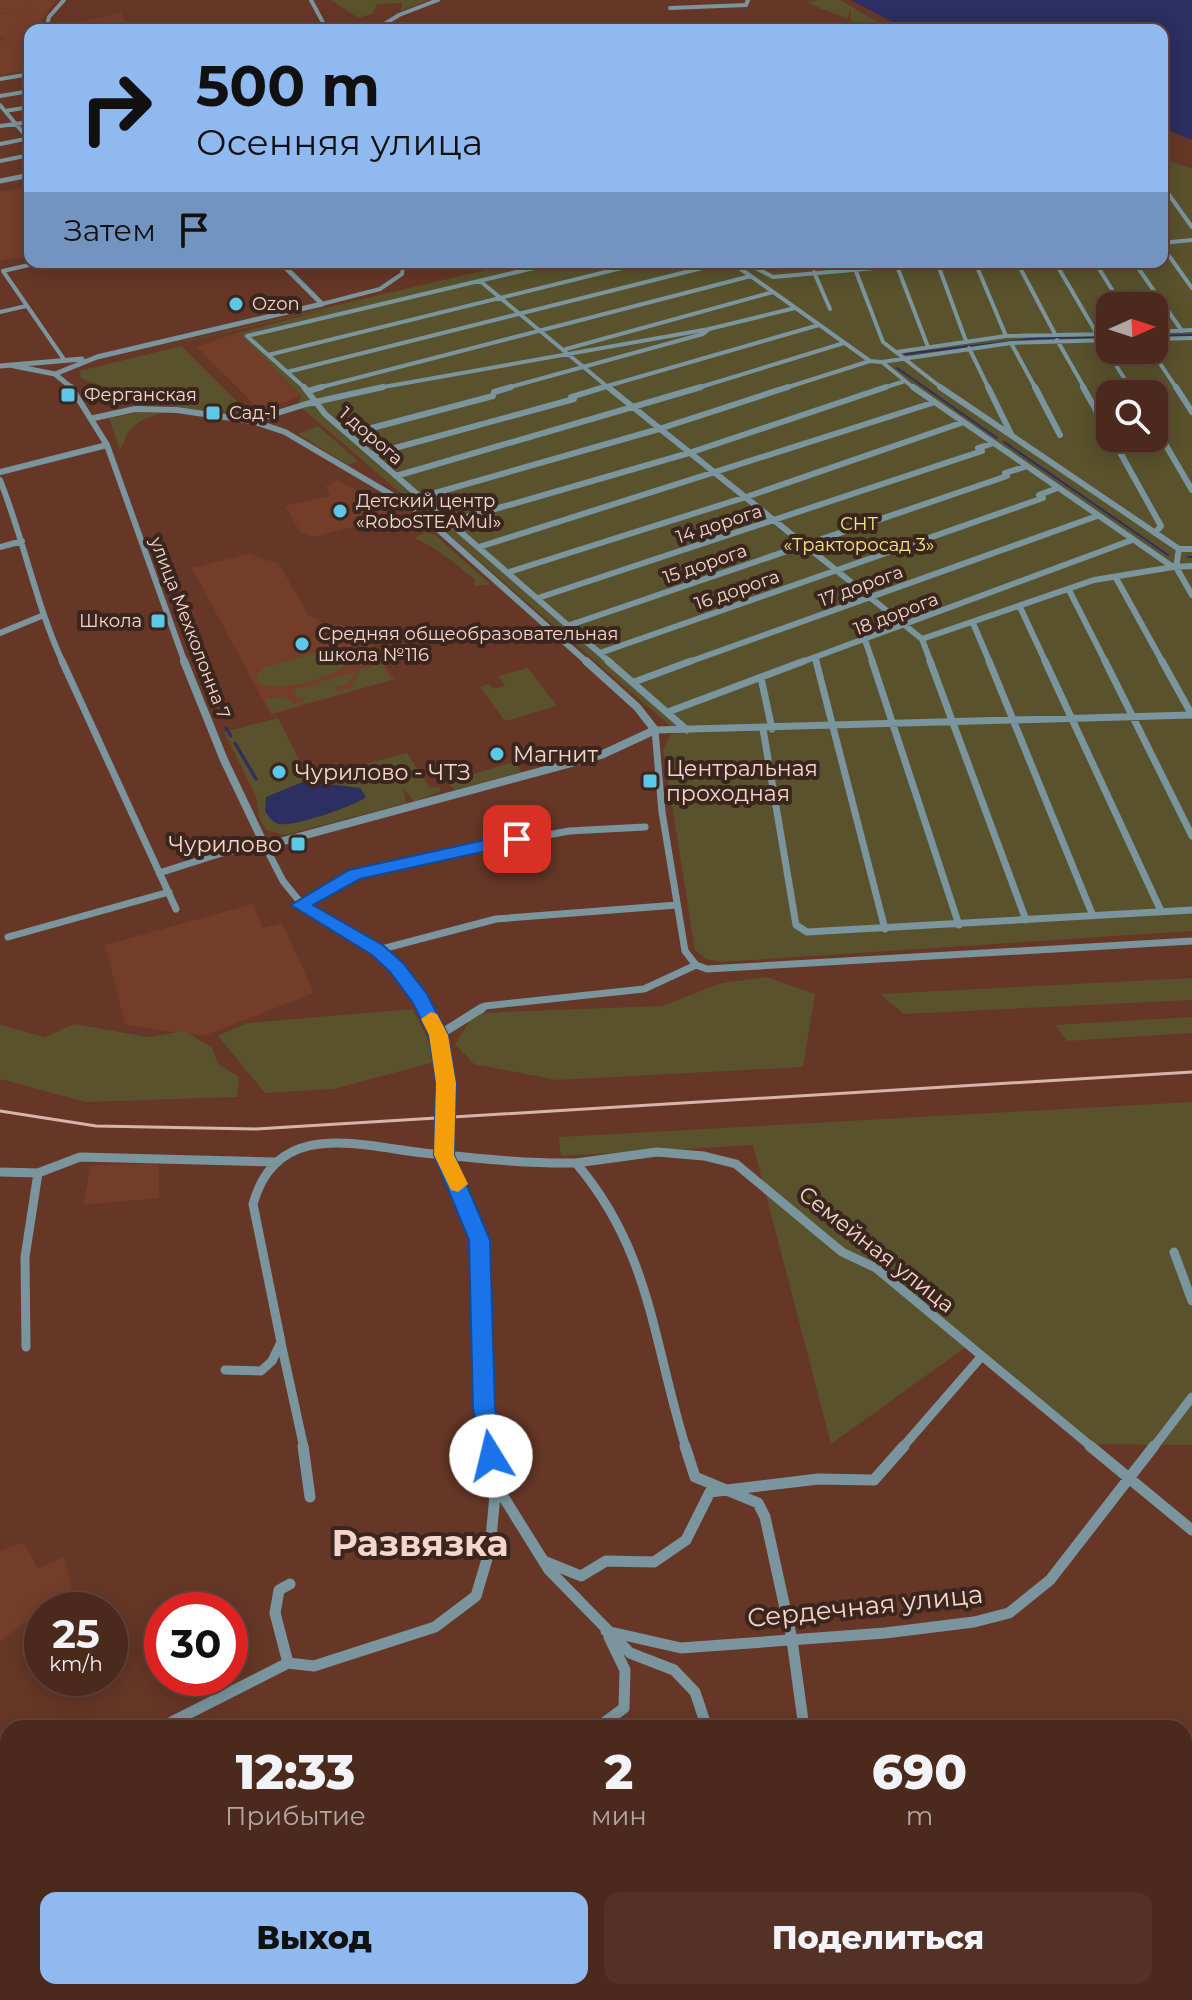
<!DOCTYPE html>
<html lang="ru">
<meta charset="utf-8">
<style>
:root{--surface:#4c291d;--page:#533126;--text:#f1f3f6;--muted:#b2a6a4;--line:#63453b;--accent:#90b9f0}
body{margin:0;font-family:Montserrat,sans-serif;background:var(--page);color:var(--text);height:100vh;display:flex;flex-direction:column;font-size:30px;white-space:nowrap}
*{box-sizing:border-box;margin:0}
p{font-size:26px;color:var(--muted)}
.icon{flex:none;width:44px;height:44px;fill:none;stroke:currentColor;stroke-width:2;stroke-linecap:round;stroke-linejoin:round}
.map{position:relative;flex:1;overflow:hidden}
.sheet{position:absolute;left:0px;top:1720px;width:1192px;height:280px;display:flex;flex-direction:column;background:var(--surface);border-radius:24px 24px 0 0;box-shadow:0 4px 20px #0003,0 0 0 2px var(--line)}
.sheet>*{flex:none}
.top-card{position:absolute;left:24px;top:24px;width:1144px;height:244px;border-radius:16px;box-shadow:0 4px 20px #0003,0 0 0 2px var(--line);background:#90b9f0;color:#111;overflow:hidden}
.needle{width:52px;rotate:87deg}
.controls{position:absolute;left:1096px;top:292px;display:grid;gap:16px}
.controls a{display:grid;place-items:center;width:72px;height:72px;border-radius:16px;background:var(--surface);box-shadow:0 4px 20px #0003,0 0 0 2px var(--line);font-size:40px}
.speed{position:absolute;left:24px;top:1592px;display:flex;gap:16px;font-size:40px;font-weight:700;text-align:center}
.speed>*{display:grid;place-content:center;width:104px;height:104px;border-radius:50%;background:var(--surface);box-shadow:0 4px 20px #0003,0 0 0 2px var(--line);line-height:1}
.speed small{font-size:20px;font-weight:400}
.speed .limit{border:12px solid #d22;background:#fff;color:#111}
.pin{position:absolute;display:grid;place-items:center;width:68px;height:68px;color:#fff;margin:-34px;border-radius:16px;box-shadow:0 4px 12px #0006}
.me{position:absolute;width:88px;margin:-44px;rotate:351deg;stroke-linejoin:round;filter:drop-shadow(0 0 6px #0008)}
.turn{display:flex;align-items:center;gap:28px;height:168px;padding:0 40px;font-size:36px}
.turn .icon{width:104px;height:104px;stroke-width:2.5}
.turn b{display:block;font-size:56px;line-height:68px}
.then{display:flex;align-items:center;height:76px;padding:0 40px;background:#0003;gap:16px;font-size:30px}
.eta{display:flex;justify-content:space-evenly;align-items:center;height:136px;text-align:center}
.eta b{font-size:48px;font-weight:800;line-height:56px}
.primary-button{display:flex;gap:16px;margin-top:auto;padding:16px 40px}
.primary-button a{flex:1;height:92px;border-radius:16px;background:var(--accent);color:#111;font-size:32px;font-weight:800;line-height:92px;text-align:center}
.primary-button a+a{background:var(--page);color:var(--text)}
.map>svg:first-child{display:block}
</style>
<div class="map">
<svg width="1192" height="2000" viewBox="0 0 1192 2000">
<rect width="100%" height="100%" fill="#663727"/>
<path fill="#743d2a" d="M0,0H56L37,27L39,30H30V70L0,75V41L6,38L0,36V15L42,2L0,14Z
M121,13L128,29L69,30L64,25Z
M30,186V256L0,261V192Z
M238,333L302,395L268,409L258,408L196,347Z
M338,480L388,508L394,516L313,537L301,533L285,506L330,496L326,486Z
M249,554L279,564L309,616L318,619L323,627L337,624L363,631L395,679L271,715L192,568Z
M253,904L263,928L282,923L314,993L203,1036L125,1025L105,945Z
M159,1164V1198L83,1205L91,1165Z
M24,1543L38,1569L64,1557L72,1589L0,1641V1551Z"/>
<path fill="#59522c" fill-rule="evenodd" d="M331,0H428L401,11L402,3L377,4L372,14L358,18Z
M817,0H840L891,30H876L851,21L850,8L848,19L807,3Z
M1162,158L1192,169V931L721,962L706,959L695,950L663,749L674,729L304,410L299,402L301,395L238,333L332,308L131,354L519,262H755L770,271L902,262H1162ZM1110,306H1154V350H1110ZM1110,394H1154V438H1110Z
M181,346L250,415C225,423 108,390 81,378L80,371Z
M136,413H161L142,420L129,431L120,450L109,418Z
M318,426L358,461L348,465L298,434Z
M426,532L435,535L490,584L474,586L475,580C455,563 436,547 414,538Z
M341,645L338,650L350,660C343,677 269,697 256,680L258,673L266,667Z
M382,663L392,680L272,713L265,699L285,696L294,704L304,701L305,696L298,699L293,690L312,684L311,688L315,684L321,685L317,682L357,672L347,684L334,687L340,691L350,688L361,669Z
M528,668L557,706L505,721L480,687L489,684L494,689L505,686L498,676Z
M278,718L307,776L320,777L309,766L314,764L331,776L330,773L407,753L430,788L439,787L441,791L414,802L403,787L406,803L285,835L266,830L259,817L256,796L224,732Z
M517,761L521,772L455,790L447,782Z
M766,977L815,994L803,1067L557,1080L474,1064L455,1044L475,1013L662,1006L722,983Z
M1192,978V1000L904,1014L880,994Z
M413,1009L438,1061L333,1089L265,1093L218,1036L247,1023Z
M1192,1017V1033L1067,1041L1055,1025Z
M74,1024L148,1037L184,1031L212,1048L218,1064L239,1077L237,1097L86,1102L0,1079V1025L45,1037Z
M1192,1102V1445L1094,1444L973,1342L831,1444L753,1145L561,1156L559,1137Z
M1192,1780V2000H1070L1067,1992H1184V1785Z"/>
<path fill="#2d2e61" d="M851,0H1192V140L1162,128V30H907Z
M305,781L360,788L366,797C355,806 294,827 279,824C273,823 268,816 265,811L266,797Z"/>
<g fill="none" stroke-linecap="round" stroke-linejoin="round">
<path stroke="#2d2e61" stroke-width="2" d="M1154,336L1192,335
M905,354L1038,338L1110,337
M897,368L997,438
M1004,442L1168,555
M1188,557H1192"/>
<path stroke="#2d2e61" stroke-width="3" d="M226,728L231,736
M235,743L256,779"/>
<path stroke="#7a959d" stroke-width="4" d="M311,0L327,30
M670,8L746,5L748,0
M295,30L323,25
M375,30L399,15L438,0
M0,96L30,91
M0,105L30,141
M5,111L30,107
M0,126L30,122
M0,144L30,138
M0,161L30,155
M1162,185L1192,227
M1162,243L1192,240
M1162,246L1192,288
M42,262L3,271L63,358
M731,262L870,361L882,362L915,389
M744,262L773,277L943,262
M937,262L966,341
M975,262L1006,336
M1017,262L1055,334
M1055,262L1097,334
M1095,262L1122,306
M1134,262L1182,331
M897,266L928,347
M855,269L883,342L943,389
M814,272L830,309
M480,281L610,389
M322,304L380,289L402,274L404,262
M0,312L26,306
M1154,332L1192,330
M1154,339L1192,338
M1057,340L1085,389
M1100,340L1131,389
M1011,343L1036,389
M969,348L989,389
M566,349L773,292
M1151,350L1177,389
M897,352L1006,336L1110,334
M268,355L646,262
M882,362L1011,343L1110,340
M287,372L726,262
M306,389L247,336L559,262
M314,389L751,276
M372,389L709,329
M503,389L703,334L709,329L795,308
M597,389L819,325
M694,389L844,343
M782,389L870,361
M880,389L905,381"/>
<path stroke="#7a959d" stroke-width="6" d="M304,387L325,414L611,663
M608,387L922,639
M913,387L1173,567L1192,566
M940,387L1179,549
M988,387L1011,434
M1035,387L1060,435
M1083,387L1110,435
M1130,387L1134,394
M1176,387L1192,412
M308,391L322,387
M252,421L306,404L383,387
M1154,425L1192,490
M349,434L493,396L494,392L511,387
M1112,438L1161,526L1155,533
M373,454L574,399L571,397L604,387
M0,472L107,445
M396,476L701,387
M0,480C24,540 36,605 63,663
M421,497L659,429L788,387
M450,522L689,453L886,387
M0,547L22,541
M479,547L932,403
M1179,549L1176,567L1192,595
M1179,549H1192
M509,572L746,497L961,423
M1116,578L1163,663
M1069,590L1106,663
M538,598L982,451L978,448L991,444
M1020,607L1046,663
M973,623L990,663
M570,625L1007,476L1005,473L1024,467
M0,633L44,615
M922,639L931,663
M922,639L1094,580L1173,567
M865,640L873,663
M600,653L1043,498L1039,495L1055,489
M816,660L817,663
M686,663L1097,516
M799,663L1132,540"/>
<path stroke="#7a959d" stroke-width="7" d="M62,661L176,909
M608,661L687,730
M816,661L885,929
M872,661L959,925
M930,661L1026,920
M989,661L1093,916
M1045,661L1161,911
M1105,661L1192,836
M1162,661L1192,715
M761,678L772,729
M634,682L691,661
M668,712L804,661
M1192,715L655,730L662,812L685,951L696,965L707,969L1192,941
M763,729L796,925L807,932L1192,910
M159,873L222,853L265,846L283,881L309,913L378,950L397,968L426,1010
M300,905L355,874L383,866L569,831L645,827
M8,937L169,892
M378,950L496,919L677,905
M479,1010L485,1006L644,989L696,965"/>
<path stroke="#7a959d" stroke-width="9" d="M425,1008L439,1035L446,1083L444,1155L479,1240L484,1408L490,1448
M439,1035L482,1008
M576,1163L657,1152L704,1156L736,1164L842,1252L876,1268L1093,1448
M0,1172L38,1173
M1174,1252L1192,1301
M281,1343L304,1448
M26,1347L25,1257L38,1173L80,1157L275,1162
M225,1370L261,1371L272,1361L281,1342L253,1204C277,1118 360,1146 424,1153C475,1158 525,1164 576,1163C651,1251 653,1343 686,1448
M902,1448L981,1357
M1153,1448L1192,1397"/>
<path stroke="#7a959d" stroke-width="11" d="M303,1446L310,1497
M685,1446L695,1477L758,1503L765,1517L792,1640L804,1728
M1090,1446L1192,1530
M496,1485L549,1570L630,1653L674,1670L695,1692L707,1728
M544,1561L581,1576L606,1561L654,1562L686,1540L710,1492L818,1479L874,1480L904,1446
M606,1631L681,1648L885,1633L974,1622L1009,1613L1050,1580L1154,1446
M288,1663L275,1613L279,1590L290,1584
M160,1728L288,1663L314,1666L435,1627L476,1596L490,1549L496,1484L490,1446
M597,1728L624,1708L625,1670L609,1637
M0,1767L8,1802
M892,1992L898,2000
M320,2000L324,1992
M736,2000L739,1992
M924,2000L931,1992"/>
<path stroke="#7a959d" stroke-width="4" d="M46,30L49,17L64,0
M0,79L30,74"/>
<path stroke="#7a959d" stroke-width="5" d="M0,181L30,175
M280,262L322,304
M0,366L82,359
M14,366L55,374L97,357L322,304
M55,374L73,389"/>
<path stroke="#7a959d" stroke-width="6" d="M71,387L107,445L185,663
M94,418L135,409L177,410L252,421L285,432L414,508L588,663"/>
<path stroke="#7a959d" stroke-width="8" d="M184,661L224,760L265,846L601,755L655,730L637,707L586,661"/>
<path stroke="#d7b5aa" stroke-width="3" d="M0,1111L96,1126L256,1129L1192,1072"/>
</g>
<path fill="#1a73e8" stroke="#114b97" stroke-width="2" d="M517,833L522,835V843L360,879L313,905L384,946L403,963L427,994L448,1035L456,1083L454,1155L490,1240L495,1408L503,1456L499,1464L491,1468L483,1464L473,1408L469,1240L434,1155L436,1083L429,1035L413,1003L390,972L372,955L291,905L349,870Z"/>
<path fill="#f59e0b" d="M431,1012L437,1014L448,1035L456,1083L454,1155L468,1184L458,1192L451,1190L434,1155L436,1083L429,1035L421,1019Z"/>
<g fill="#5bc8e7" stroke="#3b261e" stroke-width="3">
<circle cx="236" cy="304" r="8"/>
<rect x="60" y="387" width="16" height="16" rx="4"/>
<rect x="205" y="405" width="16" height="16" rx="4"/>
<circle cx="340" cy="511" r="8"/>
<rect x="150" y="613" width="16" height="16" rx="4"/>
<circle cx="302" cy="644" r="8"/>
<circle cx="497" cy="754" r="8"/>
<circle cx="279" cy="772" r="8"/>
<rect x="642" y="773" width="16" height="16" rx="4"/>
<rect x="290" y="836" width="16" height="16" rx="4"/>
</g>
<g text-anchor="middle" stroke-width="8" stroke-linejoin="round" paint-order="stroke">
<g font-size="18" fill="#f4d6cc" stroke="#3b261e" text-anchor="start">
<text x="252" y="310">Ozon</text>
<text x="84" y="401">Ферганская</text>
<text x="229" y="419">Сад-1</text>
<text x="356" y="507">Детский центр<tspan x="356" dy="21">«RoboSTEAMul»</tspan></text>
<text x="142" y="627" text-anchor="end">Школа</text>
<text x="318" y="640">Средняя общеобразовательная<tspan x="318" dy="21">школа №116</tspan></text>
</g>
<g font-size="18" fill="#f4d6cc" stroke="#3b261e">
<text transform="translate(371 436) rotate(41)" y="6">1 дорога</text>
<text transform="translate(719 524) rotate(-18)" y="6">14 дорога</text>
<text transform="translate(705 564) rotate(-19)" y="6">15 дорога</text>
<text transform="translate(861 586) rotate(-20)" y="6">17 дорога</text>
<text transform="translate(737 590) rotate(-19)" y="6">16 дорога</text>
<text transform="translate(896 614) rotate(-21)" y="6">18 дорога</text>
<text transform="translate(190 628) rotate(69)" y="6">улица Мехколонна 7</text>
</g>
<g font-size="18" fill="#f6e685" stroke="#3b261e">
<text x="859" y="530">СНТ<tspan x="859" dy="21">«Тракторосад 3»</tspan></text>
</g>
<g font-size="22" fill="#f4d6cc" stroke="#3b261e" text-anchor="start">
<text x="513" y="762">Магнит</text>
<text x="666" y="776">Центральная<tspan x="666" dy="25">проходная</tspan></text>
<text x="295" y="780">Чурилово - ЧТЗ</text>
<text x="282" y="852" text-anchor="end">Чурилово</text>
</g>
<g font-size="22" fill="#f4d6cc" stroke="#3b261e">
<text transform="translate(877 1249) rotate(38)" y="8">Семейная улица</text>
</g>
<g font-size="26" fill="#f4d6cc" stroke="#3b261e">
<text transform="translate(865 1606) rotate(-6)" y="9">Сердечная улица</text>
</g>
<g font-size="36" font-weight="bold" fill="#f4d6cc" stroke="#3b261e">
<text x="420" y="1556">Развязка</text>
</g>
</g>
</svg>
<div class="controls">
<a><svg class="needle" viewBox="-14 -14 28 28"><path d="M0-13l5 13h-10z" fill="#e53935"/><path d="M0 13l5-13h-10z" fill="#b2a6a4"/></svg></a>
<a><svg class="icon" aria-label="search" viewBox="0 0 24 24"><circle cx="10" cy="10" r="6"/><path d="M15 15l6 6"/></svg></a>
</div>
<div class="speed"><div>25<small>km/h</small></div><div class="limit">30</div></div>
<div class="pin" style="left:517px;top:839px;background:#d93025"><svg class="icon" aria-label="arrive" viewBox="0 0 24 24"><path d="M6 21V4h12l-3 4 3 4H6"/></svg></div>
<svg class="me" style="left:491px;top:1456px" viewBox="-20 -20 40 40"><circle r="19" fill="#fff"/><path d="M0-13L10 11 0 6-10 11z" fill="#1a73e8"/></svg>
<div class="top-card">
<div class="turn"><svg class="icon" aria-label="right" viewBox="0 0 24 24"><path d="M7 20v-9h11M14 6l5 5-5 5"/></svg><div><b>500 m</b>Осенняя улица</div></div>
<div class="then">Затем<svg class="icon" aria-label="arrive" viewBox="0 0 24 24"><path d="M6 21V4h12l-3 4 3 4H6"/></svg></div>
</div>
<section class="sheet">
<div class="eta">
<div><b>12:33</b><p>Прибытие</p></div>
<div><b>2</b><p>мин</p></div>
<div><b>690</b><p>m</p></div>
</div>
<div class="primary-button"><a>Выход</a><a>Поделиться</a></div>
</section>
</div>
